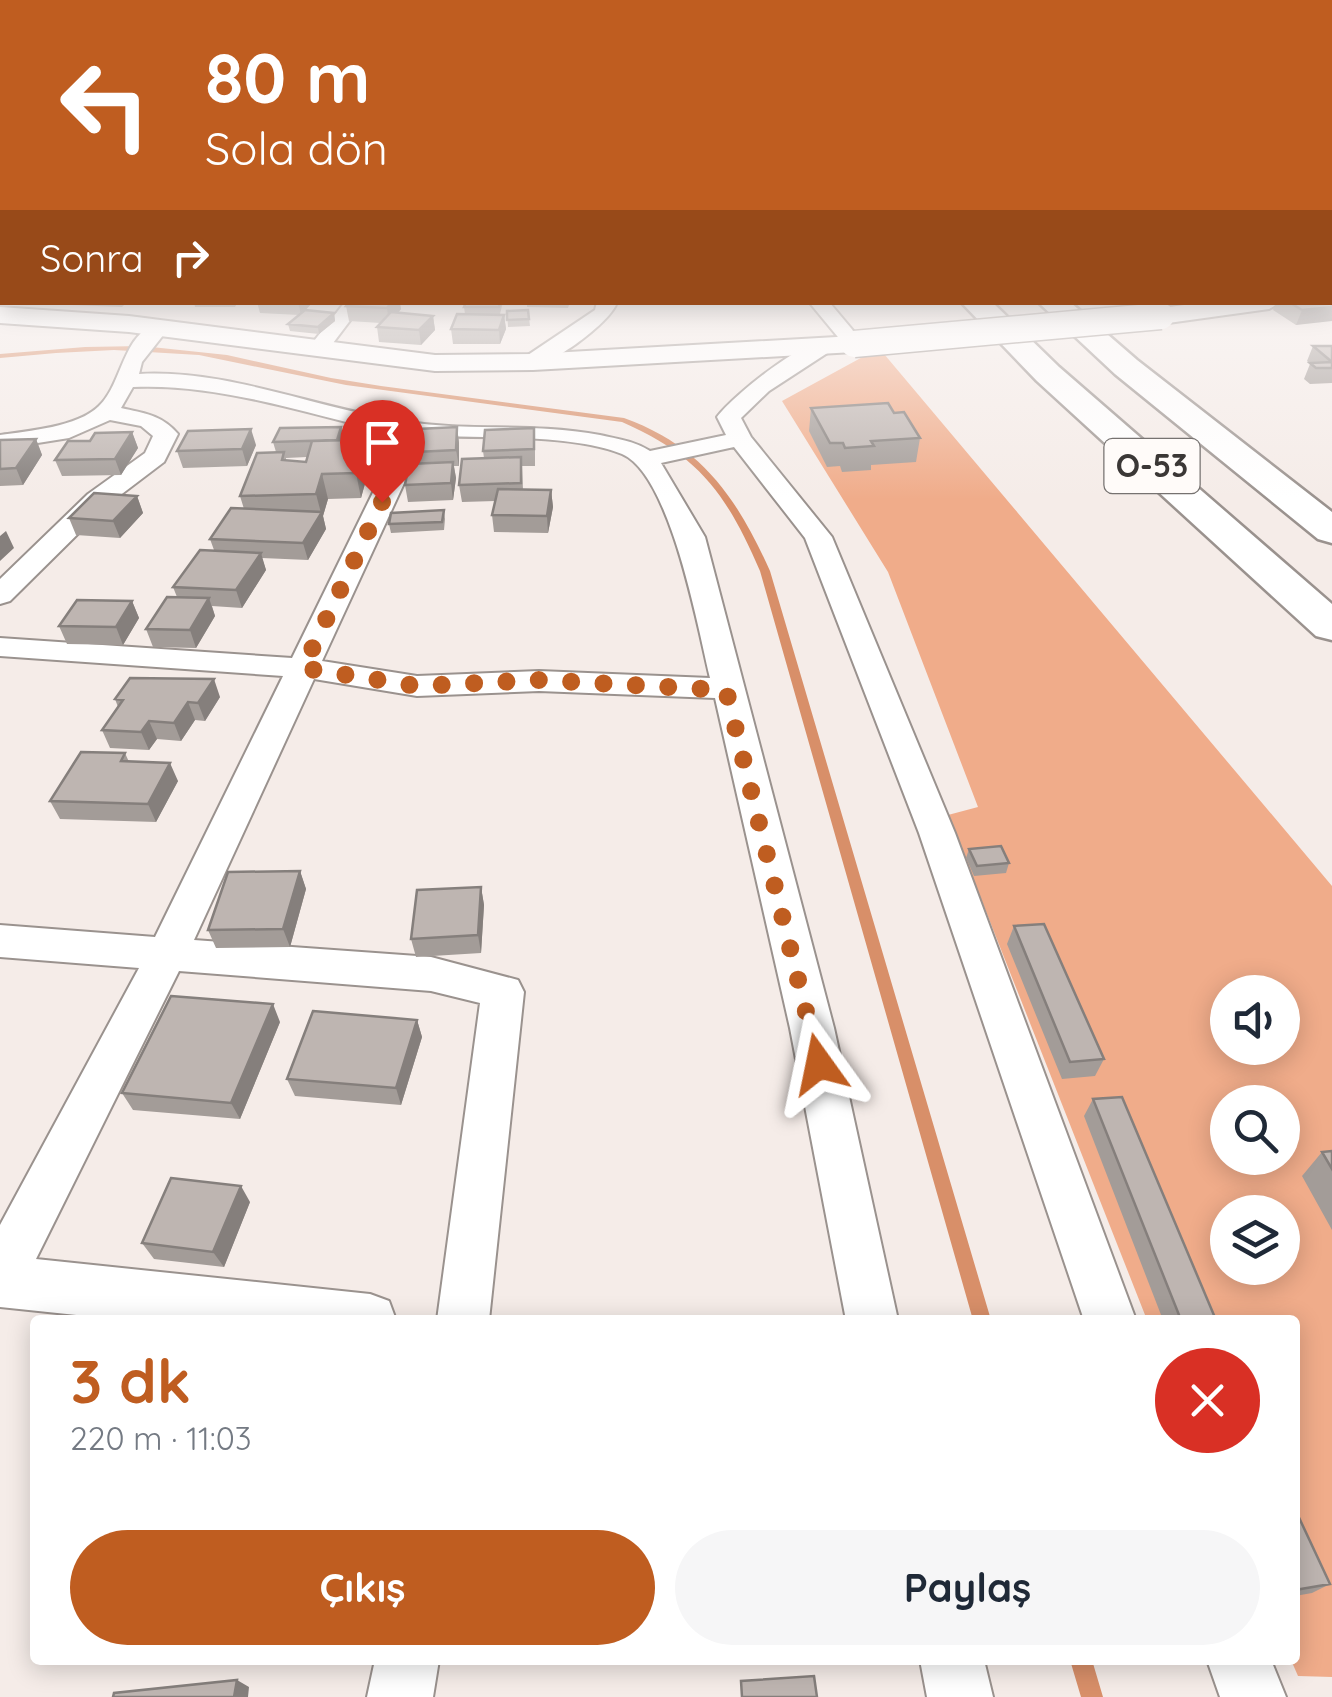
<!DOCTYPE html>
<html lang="tr">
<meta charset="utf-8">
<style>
:root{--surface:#fff;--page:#f6f6f7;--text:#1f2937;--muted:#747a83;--accent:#bf5d20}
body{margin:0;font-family:Quicksand,sans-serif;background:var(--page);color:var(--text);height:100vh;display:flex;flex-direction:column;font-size:38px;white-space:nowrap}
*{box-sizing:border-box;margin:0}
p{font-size:32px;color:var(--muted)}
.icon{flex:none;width:55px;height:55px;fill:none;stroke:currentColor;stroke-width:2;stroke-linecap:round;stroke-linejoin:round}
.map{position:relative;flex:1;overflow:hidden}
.side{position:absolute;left:30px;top:1315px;width:1270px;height:350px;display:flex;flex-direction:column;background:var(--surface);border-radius:10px;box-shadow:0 5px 25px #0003}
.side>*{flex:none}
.banner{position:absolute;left:0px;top:0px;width:1332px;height:305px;box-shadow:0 5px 25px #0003;background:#bf5d20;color:#fff;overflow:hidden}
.tools{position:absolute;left:1210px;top:975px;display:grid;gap:20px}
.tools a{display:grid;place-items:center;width:90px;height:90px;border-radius:50%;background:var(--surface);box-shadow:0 5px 25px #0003;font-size:50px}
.pin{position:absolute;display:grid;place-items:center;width:85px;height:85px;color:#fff;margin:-102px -42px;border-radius:50% 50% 50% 0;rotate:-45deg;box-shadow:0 0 10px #0007}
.pin .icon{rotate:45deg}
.me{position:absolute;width:110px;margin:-55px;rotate:348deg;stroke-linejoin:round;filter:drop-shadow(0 0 8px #0008)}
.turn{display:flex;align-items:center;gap:35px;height:210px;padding:0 40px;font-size:45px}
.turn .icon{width:130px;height:130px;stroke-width:2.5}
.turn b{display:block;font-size:70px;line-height:85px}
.then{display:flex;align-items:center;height:95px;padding:0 40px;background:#0003;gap:20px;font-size:38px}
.round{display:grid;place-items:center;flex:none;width:105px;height:105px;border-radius:52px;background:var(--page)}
.overview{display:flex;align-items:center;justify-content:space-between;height:170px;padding:0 40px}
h1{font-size:60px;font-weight:800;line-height:75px;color:var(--accent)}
.cta{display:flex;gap:20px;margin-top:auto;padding:20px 40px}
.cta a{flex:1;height:115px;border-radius:60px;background:var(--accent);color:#fff;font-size:40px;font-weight:800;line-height:115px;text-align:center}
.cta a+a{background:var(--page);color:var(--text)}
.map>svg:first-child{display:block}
</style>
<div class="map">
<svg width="1332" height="1697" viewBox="0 0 1332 1697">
<rect width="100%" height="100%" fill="#f5ece8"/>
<path fill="#f0ac8a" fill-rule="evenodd" d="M879,348L1332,886V1677L1298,1676L1291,1660H1295V1320H1147L948,815L978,807L888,572L782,401ZM1228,992H1282V1048H1228ZM1228,1102H1282V1158H1228ZM1228,1212H1282V1268H1228Z"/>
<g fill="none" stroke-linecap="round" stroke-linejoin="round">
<path fill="#d88f69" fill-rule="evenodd" d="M142,346L227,355L331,378L381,386L624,418C702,446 737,498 770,571L991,1320H973L760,571C727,495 700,456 622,422L346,385L199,355L114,350L56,353L0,358V354L85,347Z
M1070,1660H1092L1103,1697H1081Z"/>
<defs>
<path id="minor" d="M345,302H364L324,355H310L306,351Z
M597,302H617C612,322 545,371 525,367L522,362L525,357L595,310Z
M809,302H829L861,340L864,344L861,348H847Z
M158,323L168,329L142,362L139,374C228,369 315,408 402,421C467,432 532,422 600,435C618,439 634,441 650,451L726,435L717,417C734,395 808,334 835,340L838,344L835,348L769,391L741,418L751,437L832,537L955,833L1136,1320H1084L919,833L805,538L734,447L661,463L705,537L834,1028L898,1320H846L790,1028L715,698L539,691L417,696L314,679L194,940L431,957L518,980L524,992L489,1320H437L480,1003L431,991L179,971L36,1259L370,1294L389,1301L396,1320H124L0,1307V1225L139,968L0,957V925L155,937L283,676L0,656V638L292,658L385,468L391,433C308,414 219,383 133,387L121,408C144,413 162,415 178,434L164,462L106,506L10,601L0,604V579L88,494L145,453L153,436L141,426L110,420L69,438L0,449V435C28,431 78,427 99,406C123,383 122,334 158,323ZM415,436C471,438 571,433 622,454C671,475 698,629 710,678L539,671L417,676L322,661L411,468Z
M375,1660H439L433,1697H367Z
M920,1660H984L993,1697H927Z
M1207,1660H1271L1286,1697H1220Z"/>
<path id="tertiary" d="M1207,302H1281L1269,309L1161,324L1148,316L1161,308Z
M0,307L129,316L435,355L533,354L854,336L867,344L854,352L533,370L435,371L129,332L0,323Z"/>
<path id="motorway" d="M961,302H992L1059,367L1332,604V640L1316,636L1037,381Z
M1038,302H1070L1137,360L1332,512V543L1318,539L1115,374Z"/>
</defs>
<use href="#minor" stroke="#9a928e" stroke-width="4"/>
<use href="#tertiary" stroke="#9a928e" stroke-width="4"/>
<use href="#motorway" stroke="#9a928e" stroke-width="5"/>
<use href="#minor" fill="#fff" fill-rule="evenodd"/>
<use href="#tertiary" fill="#fff" fill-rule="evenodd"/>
<use href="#motorway" fill="#fff" fill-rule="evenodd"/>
<defs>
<path id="tertiary-bridge" d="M854,344L1161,316"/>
</defs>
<use href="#tertiary-bridge" stroke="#9a928e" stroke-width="29" stroke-linecap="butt"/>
<use href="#tertiary-bridge" stroke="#fff" stroke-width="26"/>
</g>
<path fill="#a39c98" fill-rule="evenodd" d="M70,302H127L122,307L71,305Z
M194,302H238L235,307H195Z
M257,302H313L305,310L334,313L335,321L319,334L290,331L288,324L299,315L260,313Z
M466,302H503L500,314L504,315L506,329L500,344H453L451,329L465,314L464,307Z
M527,302H570L568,308L527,307Z
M1276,302H1330L1296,325L1273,310Z
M346,306L401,309L398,313L433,316L435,330L421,345L379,342L377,327L381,323L349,321Z
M528,310L530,326L508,327L507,311Z
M1313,346H1332V383L1310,384L1304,379L1310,364L1307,361Z
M811,408L894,413L920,438L916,462L871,465V470L842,472L840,466L827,467L809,431Z
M341,427L344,440H352L353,446L369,469L361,498L328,499L323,516L326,529L308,560L262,558L266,570L242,608L212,606L215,616L196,648L153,647L146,629L177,597L173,587L214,550L210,539L244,509L240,496L276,452L273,442ZM307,457L306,462L286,460V458Z
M457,427L459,443V466H454L456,478L453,500L408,502L405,485L417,463L416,452Z
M132,432L138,448L121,475L62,476L55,460L90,441Z
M36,439L42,455L23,485L0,486V440Z
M256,445L247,466L183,468L177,451Z
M535,445V466H522L523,490H551L553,507L548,533L494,532L492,515L495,501L462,502L459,485L484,458L483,451Z
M137,496L143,513L120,538L76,535L69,518Z
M444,510L445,519L444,530L391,533L389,524Z
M132,601L139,618L123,645L67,644L59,626Z
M220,697L205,721L195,720L181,741L157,739L149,750L110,748L102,730L118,707L115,699Z
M125,753L129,762L178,781L156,822L60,819L50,801Z
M969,849L1009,863L1006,873L974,876L966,858Z
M300,871L306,889L290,947L216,948L208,930Z
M481,887L484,905L481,953L416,957L411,939Z
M1014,926L1104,1059L1095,1076L1062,1079L1007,944Z
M417,1020L422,1037L401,1105L295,1096L287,1079Z
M280,1022L240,1119L133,1110L122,1093Z
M1093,1099L1216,1320H1163L1084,1116Z
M1332,1151V1230L1302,1176L1322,1152Z
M250,1202L224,1267L154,1259L142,1243Z
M1295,1509L1330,1584L1312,1593L1295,1596Z"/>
<path fill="#857f7c" d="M298,302H313L301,315Z
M392,302H400L401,309L389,323L387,308Z
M1332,307V321L1296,325L1302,310Z
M334,313L335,321L319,334L318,327Z
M504,315L506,329L500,344L499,330Z
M433,316L435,330L421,345L419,330Z
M341,427L345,443L337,440Z
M457,427L459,443V466L456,450Z
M251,429L256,445L247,466L242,449Z
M132,432L138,448L121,475L115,459Z
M36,439L42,455L23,485L16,468Z
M364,445L369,469L361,498L356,473Z
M453,462L456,478L453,500L451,483Z
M322,474L328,499L323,516L326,529L308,560L303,543L321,513L316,494Z
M551,490L553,507L548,533L547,516Z
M137,496L143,513L120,538L113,521Z
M6,531L14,548L0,561V536Z
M261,553L266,570L242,608L236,590Z
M209,598L215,616L196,648L190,630Z
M132,601L139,618L123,645L116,627Z
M214,679L220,697L205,721L198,703Z
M188,702L195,720L181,741L174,723Z
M149,721L157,739L149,750L141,732Z
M170,763L178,781L156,822L148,804Z
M300,871L306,889L290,947L283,929Z
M481,887L484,905L481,953L478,935Z
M273,1004L280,1022L240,1119L231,1103Z
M417,1020L422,1037L401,1105L396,1088Z
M241,1186L250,1202L224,1267L213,1252Z
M237,1680L249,1687L248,1697H234Z"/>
<path fill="#beb5b1" stroke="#857f7c" stroke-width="2.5" d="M1330,291H1332V307L1302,310L1289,302H1330Z
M349,302H392L387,308L346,306Z
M466,302H500L499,307H464Z
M305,310L334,313L318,327L288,324Z
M528,310L529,319L507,320V311Z
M391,312L433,316L419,330L377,327Z
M457,314L504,315L499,330L451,329Z
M1313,346H1332V362Z
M1332,362V368H1316L1310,363Z
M888,403L894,413L904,412L920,438L871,441L874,446L845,448L843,443H830L811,408Z
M341,427L337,440L273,442L280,428Z
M457,427L456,450L416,452L417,429Z
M534,428V449L483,451L485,430Z
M251,429L242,449L177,451L188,431Z
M132,432L115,459L55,460L68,441H90L95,433Z
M36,439L16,468L0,469V440Z
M352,440L350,446L364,445L356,473L322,474L316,494L240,496L257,453L284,452L282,460L306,462L312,441Z
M521,457V483L459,485L462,459Z
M453,462L451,483L405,485L409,464Z
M498,489L551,490L547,516L492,515Z
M94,493L137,496L113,521L69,518Z
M231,508L322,512L303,543L210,539Z
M444,510L442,522L389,524L391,513Z
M200,550L261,553L236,590L173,587Z
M167,597L209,598L190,630L146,629Z
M77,600L132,601L116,627L59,626Z
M130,678L214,679L198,703L188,702L174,723L149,721L141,732L102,730L123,700L115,699Z
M81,752L125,753L121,761L170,763L148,804L50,801Z
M1001,846L1009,863L977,866L969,849Z
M300,871L283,929L208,930L228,872Z
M481,887L478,935L411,939L417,890Z
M1044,924L1104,1059L1070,1062L1014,926Z
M171,996L273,1004L231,1103L122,1093Z
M313,1011L417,1020L396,1088L287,1079Z
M1122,1097L1216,1320H1181L1093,1099Z
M1332,1151V1169L1322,1152Z
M171,1178L241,1186L213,1252L142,1243Z
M1295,1509L1330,1584L1295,1590Z
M814,1676L817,1697H742L741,1681Z
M237,1680L234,1697H113L114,1693Z"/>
<linearGradient id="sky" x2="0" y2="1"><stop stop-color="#a1a5b5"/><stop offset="0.52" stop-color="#faf6f5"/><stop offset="1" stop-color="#faf6f5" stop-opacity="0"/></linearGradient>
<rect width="1332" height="499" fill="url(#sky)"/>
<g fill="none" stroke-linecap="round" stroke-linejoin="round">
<path stroke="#bf5d20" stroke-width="18" stroke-dasharray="0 32.4" d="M382,502L303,668L417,686L539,680L726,690L819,1064"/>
</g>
<g text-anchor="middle" stroke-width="8" stroke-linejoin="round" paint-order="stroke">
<rect fill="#fffbf9" stroke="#767270" stroke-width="2.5" x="1104.5" y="439" width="95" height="54" rx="8"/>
<g font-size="32" font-weight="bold" fill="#3b3736">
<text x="1152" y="477">O-53</text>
</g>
</g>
</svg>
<div class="tools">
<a><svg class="icon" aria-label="sound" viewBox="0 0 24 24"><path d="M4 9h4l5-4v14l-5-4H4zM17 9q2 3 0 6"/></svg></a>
<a><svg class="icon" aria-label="search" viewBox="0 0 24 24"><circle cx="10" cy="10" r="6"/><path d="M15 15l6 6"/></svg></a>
<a><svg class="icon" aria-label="layers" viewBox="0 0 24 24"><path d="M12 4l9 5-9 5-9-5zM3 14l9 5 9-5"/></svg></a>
</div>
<div class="pin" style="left:382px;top:502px;background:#d93025"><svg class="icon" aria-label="arrive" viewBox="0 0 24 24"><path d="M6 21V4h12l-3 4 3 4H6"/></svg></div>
<svg class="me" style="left:819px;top:1064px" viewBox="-20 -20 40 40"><path d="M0-17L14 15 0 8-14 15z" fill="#bf5d20" stroke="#fff" stroke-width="4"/></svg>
<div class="banner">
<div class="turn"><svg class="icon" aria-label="left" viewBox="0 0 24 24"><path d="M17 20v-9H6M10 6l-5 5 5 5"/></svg><div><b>80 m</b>Sola dön</div></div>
<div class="then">Sonra<svg class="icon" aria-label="right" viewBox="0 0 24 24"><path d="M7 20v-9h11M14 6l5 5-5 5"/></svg></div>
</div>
<section class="side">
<div class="overview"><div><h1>3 dk</h1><p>220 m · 11:03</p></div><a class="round" style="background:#d93025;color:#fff"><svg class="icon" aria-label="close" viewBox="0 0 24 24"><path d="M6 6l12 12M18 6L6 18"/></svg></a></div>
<div class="cta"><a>Çıkış</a><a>Paylaş</a></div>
</section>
</div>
